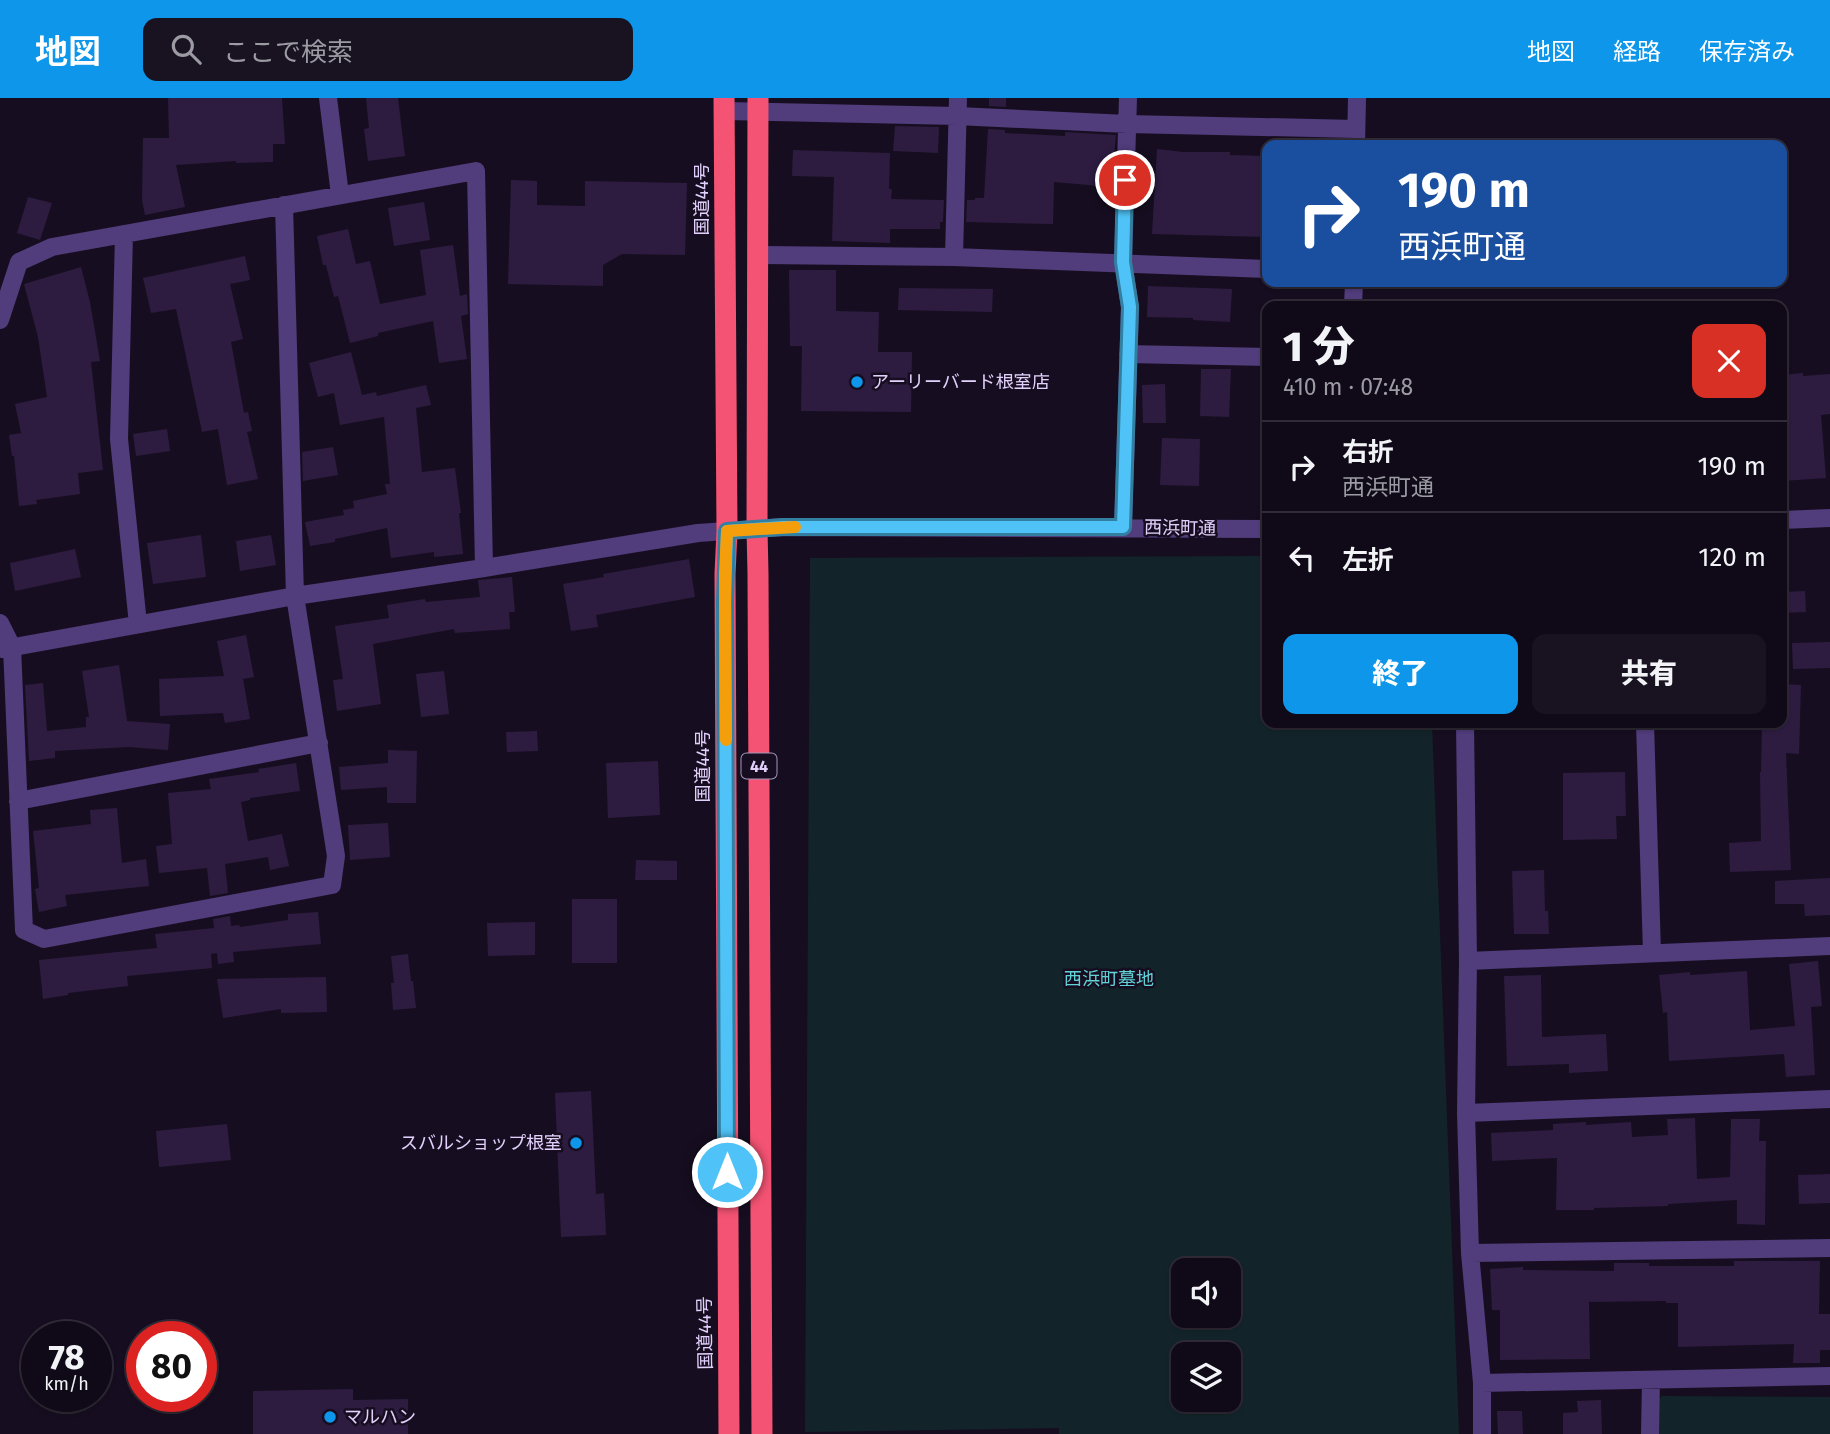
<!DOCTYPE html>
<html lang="ja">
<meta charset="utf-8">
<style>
:root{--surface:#100a18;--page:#191321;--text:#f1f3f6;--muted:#9c9aa2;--line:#302b37;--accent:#0e96ea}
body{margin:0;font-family:"Fira Sans","Noto Sans JP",sans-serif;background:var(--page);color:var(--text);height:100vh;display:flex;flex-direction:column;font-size:26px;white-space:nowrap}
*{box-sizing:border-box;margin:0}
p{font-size:23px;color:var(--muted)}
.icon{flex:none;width:38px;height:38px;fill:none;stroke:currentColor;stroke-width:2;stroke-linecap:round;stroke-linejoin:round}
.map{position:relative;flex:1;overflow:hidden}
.drawer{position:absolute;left:1262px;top:203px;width:525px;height:427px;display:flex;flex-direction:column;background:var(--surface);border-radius:14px;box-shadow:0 2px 5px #0004,0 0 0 2px var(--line)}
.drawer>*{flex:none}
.banner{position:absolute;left:1262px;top:42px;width:525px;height:147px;border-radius:14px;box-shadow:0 2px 5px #0004,0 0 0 2px var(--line);background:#1a4fa0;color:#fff;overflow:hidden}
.fabs{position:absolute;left:1171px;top:1160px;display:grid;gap:14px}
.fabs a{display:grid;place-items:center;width:70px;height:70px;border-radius:14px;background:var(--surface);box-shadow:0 2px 5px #0004,0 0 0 2px var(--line);font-size:35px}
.speed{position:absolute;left:21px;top:1223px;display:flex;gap:14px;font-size:35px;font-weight:700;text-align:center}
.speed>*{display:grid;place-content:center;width:91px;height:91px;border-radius:50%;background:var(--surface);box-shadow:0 2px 5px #0004,0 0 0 2px var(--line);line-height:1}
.speed small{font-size:18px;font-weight:400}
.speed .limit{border:10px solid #d22;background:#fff;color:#111}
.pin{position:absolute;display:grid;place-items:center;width:60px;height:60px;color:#fff;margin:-30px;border:4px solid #fff;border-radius:50%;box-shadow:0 2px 7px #0007}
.me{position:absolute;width:77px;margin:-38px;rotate:0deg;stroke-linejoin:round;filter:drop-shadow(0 0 5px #0008)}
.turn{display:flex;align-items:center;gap:24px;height:147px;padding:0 21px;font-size:32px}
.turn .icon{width:91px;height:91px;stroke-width:2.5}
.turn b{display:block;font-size:49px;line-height:60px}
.round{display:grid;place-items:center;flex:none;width:74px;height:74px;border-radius:14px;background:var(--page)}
.head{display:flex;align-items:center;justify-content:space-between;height:119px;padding:0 21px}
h1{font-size:42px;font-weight:800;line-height:52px}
.cta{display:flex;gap:14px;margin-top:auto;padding:14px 21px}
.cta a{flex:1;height:80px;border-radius:14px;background:var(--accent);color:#fff;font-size:28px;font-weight:800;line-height:80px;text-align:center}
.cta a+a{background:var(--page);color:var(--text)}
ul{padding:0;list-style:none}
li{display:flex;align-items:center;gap:21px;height:91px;padding:0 21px;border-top:2px solid var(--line)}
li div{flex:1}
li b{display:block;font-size:26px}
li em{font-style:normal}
header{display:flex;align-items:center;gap:42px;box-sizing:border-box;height:98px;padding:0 35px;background:var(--accent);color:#fff}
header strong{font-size:33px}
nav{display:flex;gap:38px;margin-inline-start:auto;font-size:24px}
.search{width:490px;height:63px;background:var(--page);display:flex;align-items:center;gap:18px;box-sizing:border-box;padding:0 24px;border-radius:14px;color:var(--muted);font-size:26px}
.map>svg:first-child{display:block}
</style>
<header>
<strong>地図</strong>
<div class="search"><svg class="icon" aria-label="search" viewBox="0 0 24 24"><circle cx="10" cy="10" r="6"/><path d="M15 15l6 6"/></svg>ここで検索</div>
<nav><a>地図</a><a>経路</a><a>保存済み</a></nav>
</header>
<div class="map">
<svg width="1830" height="1336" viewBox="0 0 1830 1336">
<rect width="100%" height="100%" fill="#160e20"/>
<path fill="#12242a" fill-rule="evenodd" d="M1267,458V625H1432L1459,1336H1059V1330L805,1334L810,460ZM1183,1172H1228V1218H1183ZM1183,1256H1228V1302H1183Z
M1662,1298L1830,1299V1336H1654L1653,1307Z"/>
<path fill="#2d1c40" d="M168,0H282L285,46H273V64L236,65V63L176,67L185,109L145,117L142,102L143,40H169Z
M366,0H398L405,58L368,63L364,31L369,30Z
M989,0H1006V9L989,8Z
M895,28L939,29L938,55L893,53Z
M988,31L1005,32V35L1065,38V34L1116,37L1111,89L1054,84L1053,126L966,124L967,102H975V100H984Z
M1157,51L1183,54H1230V57L1267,58V139L1152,136Z
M793,52L890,55L889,91H892L891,101L944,102L943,124H940V131H890V145L832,143L834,79L792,78Z
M511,82L537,83V107L585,108V83L687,85L685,157L622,156L603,167V188L508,186Z
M28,99L52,105L40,142L17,135Z
M424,104L430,142L394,148L388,110Z
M348,131L356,166L370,163L380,206L426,197L420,152L453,147L460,198L467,196L468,216L461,218L467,261L439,265L433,223L378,235V238L350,245L338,198L334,199L326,167H323L317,138Z
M245,158L250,182L230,186L243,241L231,244L244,315L248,314L252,333L247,334L258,381L227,387L218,331L202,334L176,211L151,215L143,180Z
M81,169L90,204L100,263L91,264L103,372L78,375L80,396L36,402L37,406L19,408L14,358H12L9,337L21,335L15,306L47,299L38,239L24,186Z
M789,172H836V213L879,214L878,254H912L911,314L801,313L802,248H790Z
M1148,188L1232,191L1230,224L1193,222V220L1147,219Z
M899,190L993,191L992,214L898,212Z
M351,254L362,297L376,294L377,298L426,287L431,307L416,310L422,374L455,370L461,415H459L463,456L434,459V454L391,460L387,430L335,441V444L310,448L305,424L344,417L343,412L354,410L353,403L387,396L385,386H390L384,319L340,327L334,295L318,299L309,265Z
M1201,271H1231L1229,319L1200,318Z
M1803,275V278L1830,276V316L1821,317L1826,380L1782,383V277Z
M1165,286L1166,325H1143L1142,287Z
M167,331L170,353L136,358L133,336Z
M1162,340L1200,341L1199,388L1160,387Z
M333,349L338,377L303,383L302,354Z
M201,437L206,479L153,486L147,445Z
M271,437L276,467L240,473L236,443Z
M75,451L81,479L15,493L10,465Z
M689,461L695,499L596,517L598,529L571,533L563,486L604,479L603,476Z
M512,479L515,514H509L510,531L455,535L454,531L373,546L381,606L337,613L333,582L343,581L335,528L389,520L387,507L425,501L426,504L480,499L478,482Z
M1805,493L1806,514L1782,515V494Z
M246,537L254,579L243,581L250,621L225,625L223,615L160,618L159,581L224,578L217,543Z
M1830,544V570L1793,571L1792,545Z
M119,567L127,623L170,626L168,652L129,649L55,653V660L29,663L25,587L43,585L47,633L86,629V619H89L82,573Z
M444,573L449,616L421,619L416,576Z
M1782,586L1801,587L1799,656L1786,655L1791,772L1730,774L1729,745L1761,743L1760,674H1761L1762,625H1782Z
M537,633L538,653L507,654L506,634Z
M388,652L417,653L416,705H387V689L341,692L339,669L388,665Z
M658,663L660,717L608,720L606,665Z
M296,665L300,693L250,700V702L241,704L248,743L282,736L289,768L270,772L268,759L225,766L228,795L210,798L207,770L159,775L156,748L172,746L168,695L211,691L209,681L259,674L258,671Z
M1625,674L1626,718H1616L1617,741L1563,742V675Z
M117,710L122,765L146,761L149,788L65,797L67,808L39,814L35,791L39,790L33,733L91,726L90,712Z
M388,725L390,759L350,762L348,727Z
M636,762L677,763V782H635Z
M1544,772L1545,813H1548L1549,836H1514L1512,773Z
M1830,780V817L1805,818L1804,806H1775V783Z
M572,801H617V865H572Z
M318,814L321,846L233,854L234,864L218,866L217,855L211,856L212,870L127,878L128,888L68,895V897L43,901L39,862L157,850L155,836L214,830L213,821L230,818L231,828L239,827L240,829L288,822V816Z
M535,824V857L488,858L487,825Z
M408,856L411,883H413L416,910L393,912L391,885H394L391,858Z
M1818,863L1822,908L1811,909L1815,977L1786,979L1784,956L1669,963L1667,914L1663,915L1659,877L1690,874V877L1747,873L1750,932L1795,928L1789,866Z
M1541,877L1542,939L1606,936L1608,973L1569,975V966L1507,968L1504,878Z
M326,879L327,914L281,915V911L223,920L217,881Z
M591,993L596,1096L604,1095L606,1137L561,1139L555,995Z
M1695,1020L1697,1081L1730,1079L1731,1021H1760L1759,1043H1766L1765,1127L1737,1126V1102L1668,1106V1108L1594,1110V1112H1556L1557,1060L1492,1063L1491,1035L1553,1032V1026L1586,1024V1027L1631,1024L1632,1039L1668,1037L1667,1021Z
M227,1026L231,1062L159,1069L156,1033Z
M1830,1076V1105L1799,1106L1798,1077Z
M1734,1163H1820L1819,1216H1830V1252H1820V1265H1793L1794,1246L1678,1249V1205H1666V1203L1589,1204L1590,1261L1500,1262V1212H1492L1490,1171L1523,1169V1172L1614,1173V1165H1649V1168H1734Z
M353,1291V1302L408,1301V1336H253V1293Z
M1601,1302L1602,1336H1563V1315L1578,1314L1577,1303Z
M1497,1313H1522L1523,1336H1498Z"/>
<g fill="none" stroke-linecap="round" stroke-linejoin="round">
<path stroke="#513c7c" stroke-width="18" d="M328,0L340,97
M724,13L957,18L1127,26L1356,31
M1356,47L1357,0
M124,136L119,341L138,526
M758,157L954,159L1267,171
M954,159L958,0
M1353,208L1354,184
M0,222L19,164L52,149L476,73L484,470
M1128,256L1267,259
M1782,422L1830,420
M1123,429L1130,209L1123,164L1128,0
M0,525L12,549L24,832L44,841L332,787L336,758L295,498L284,107
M3,551L295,498L484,470L698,435L783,429L1267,431
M1465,625L1468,863L1466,1015L1470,1155L1482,1285V1336
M1645,625L1652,855
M18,703L319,645
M1468,863L1830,848
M1466,1015L1830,1001
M1470,1155L1830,1150
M1482,1285L1830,1278
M1650,1336L1651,1282"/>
<path stroke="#f45373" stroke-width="21" d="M724,0L727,433L725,476L729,1336
M758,0L757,431L758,476L762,1336"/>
</g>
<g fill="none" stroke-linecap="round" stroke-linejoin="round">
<defs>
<path id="route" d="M727,1074L725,504L727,433L783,429H1123L1130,209L1123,164L1125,82"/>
</defs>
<use href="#route" stroke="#337fa1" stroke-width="18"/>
<use href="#route" stroke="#4fc3f7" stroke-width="12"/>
<path stroke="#f59e0b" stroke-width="12" d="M726,642L725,476L727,433L795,429"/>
</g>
<g fill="#0e96ea" stroke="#160e20" stroke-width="2.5">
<circle cx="857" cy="284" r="7"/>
<circle cx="576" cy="1045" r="7"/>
<circle cx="330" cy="1319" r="7"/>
</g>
<g text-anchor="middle" stroke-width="5" stroke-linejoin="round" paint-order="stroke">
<rect fill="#160e20" stroke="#a596ba" stroke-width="2" x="741.5" y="655.5" width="35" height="25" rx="5"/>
<g font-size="16" font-weight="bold" fill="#e2d0fc">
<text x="759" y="674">44</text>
</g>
<g font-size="18" fill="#e2d0fc" stroke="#160e20">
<text transform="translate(702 101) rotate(-90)" y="6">国道44号</text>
<text transform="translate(1180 430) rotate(1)" y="6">西浜町通</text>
<text transform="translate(703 668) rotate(-90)" y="6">国道44号</text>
<text transform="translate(705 1235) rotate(-91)" y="6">国道44号</text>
</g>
<g font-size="18" fill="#e2d0fc" stroke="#160e20" text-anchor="start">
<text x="871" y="290">アーリーバード根室店</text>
<text x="562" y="1051" text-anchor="end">スバルショップ根室</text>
<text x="344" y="1325">マルハン</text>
</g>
<g font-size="18" fill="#61d3d7" stroke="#160e20">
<text x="1109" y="887">西浜町墓地</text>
</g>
</g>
</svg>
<div class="fabs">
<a><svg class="icon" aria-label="sound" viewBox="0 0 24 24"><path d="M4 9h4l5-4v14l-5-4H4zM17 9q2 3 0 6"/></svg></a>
<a><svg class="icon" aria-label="layers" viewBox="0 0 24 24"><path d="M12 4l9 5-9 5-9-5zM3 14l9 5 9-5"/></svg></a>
</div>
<div class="speed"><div>78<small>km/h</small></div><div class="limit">80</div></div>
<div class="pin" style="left:1125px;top:82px;background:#d93025"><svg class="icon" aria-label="arrive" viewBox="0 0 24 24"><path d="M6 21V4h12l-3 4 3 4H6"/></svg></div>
<svg class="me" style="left:727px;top:1074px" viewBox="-20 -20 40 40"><circle r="17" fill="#4fc3f7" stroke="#fff" stroke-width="3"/><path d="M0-11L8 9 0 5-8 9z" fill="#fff"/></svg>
<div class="banner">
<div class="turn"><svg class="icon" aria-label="right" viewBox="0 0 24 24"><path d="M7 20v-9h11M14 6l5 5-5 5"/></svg><div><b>190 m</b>西浜町通</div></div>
</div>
<section class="drawer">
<div class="head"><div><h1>1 分</h1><p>410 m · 07:48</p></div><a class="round" style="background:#d93025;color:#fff"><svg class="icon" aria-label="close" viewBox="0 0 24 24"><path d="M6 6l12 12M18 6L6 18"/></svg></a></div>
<ul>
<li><svg class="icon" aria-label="right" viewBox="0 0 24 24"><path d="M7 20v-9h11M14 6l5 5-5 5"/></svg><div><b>右折</b><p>西浜町通</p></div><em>190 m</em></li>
<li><svg class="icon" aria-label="left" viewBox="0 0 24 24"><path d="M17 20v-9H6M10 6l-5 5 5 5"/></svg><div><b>左折</b></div><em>120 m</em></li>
</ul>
<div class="cta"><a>終了</a><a>共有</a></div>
</section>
</div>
